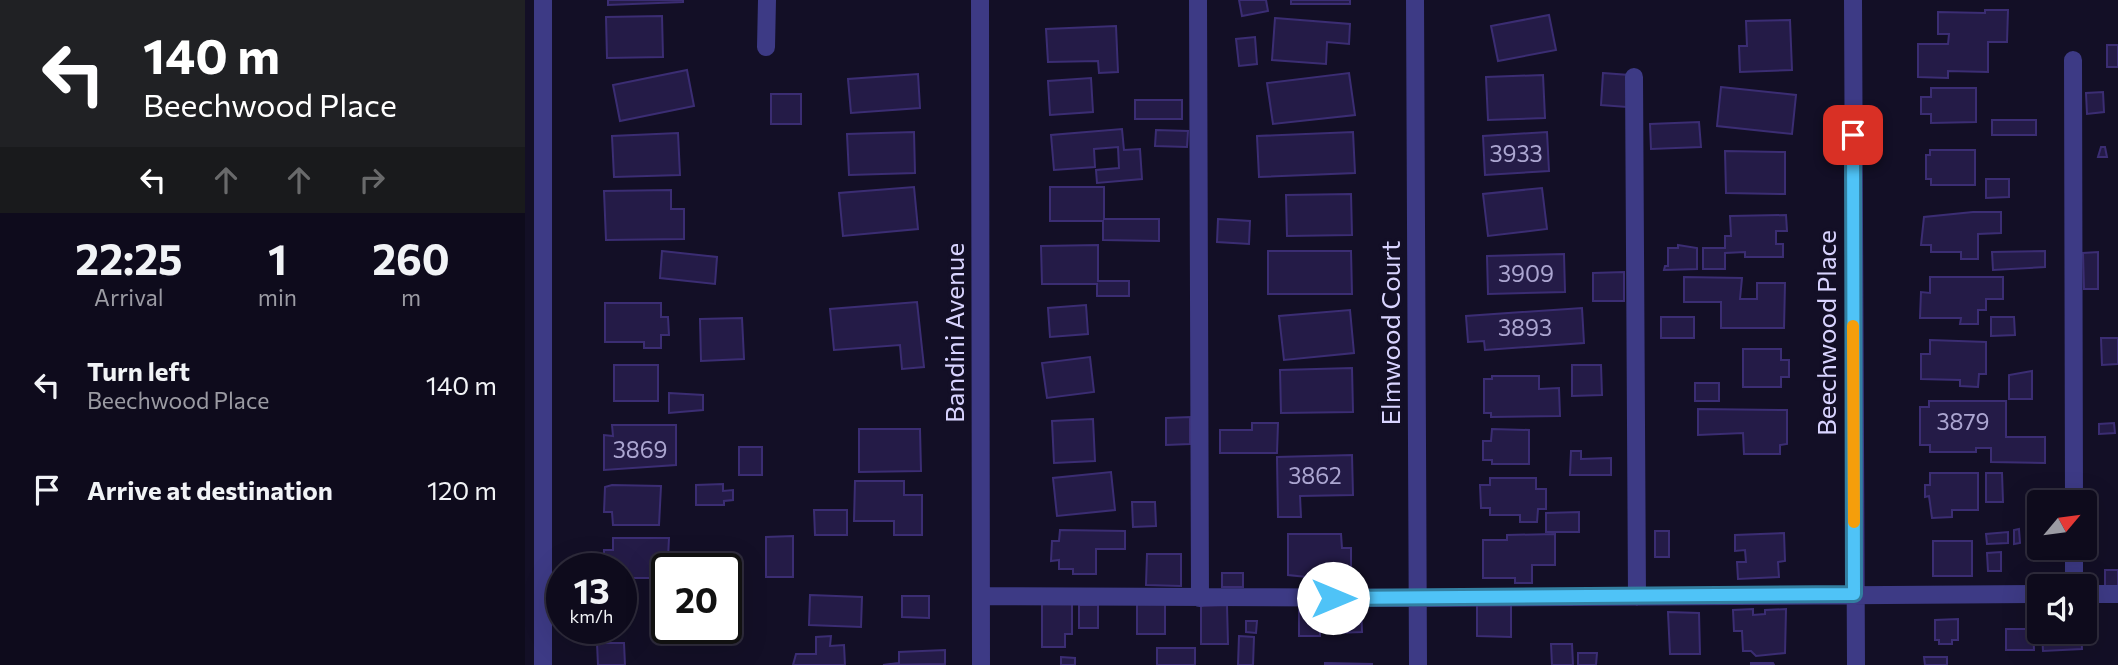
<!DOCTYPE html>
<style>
:root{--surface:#0e0b1c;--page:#1c1929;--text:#f1f3f6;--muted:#9b9ba3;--line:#2e2b3b}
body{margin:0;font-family:Commissioner,sans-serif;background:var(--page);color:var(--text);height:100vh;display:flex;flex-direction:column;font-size:26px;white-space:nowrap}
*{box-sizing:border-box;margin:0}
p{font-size:23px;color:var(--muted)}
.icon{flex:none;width:38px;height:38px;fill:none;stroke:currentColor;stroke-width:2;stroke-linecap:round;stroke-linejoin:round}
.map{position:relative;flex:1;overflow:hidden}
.side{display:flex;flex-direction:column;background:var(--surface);width:525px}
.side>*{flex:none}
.banner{background:#202124;color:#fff;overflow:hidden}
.needle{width:46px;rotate:61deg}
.controls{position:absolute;left:1502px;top:490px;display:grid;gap:14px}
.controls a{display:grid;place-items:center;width:70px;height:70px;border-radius:7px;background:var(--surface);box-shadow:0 7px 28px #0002,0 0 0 2px var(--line);font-size:35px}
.speed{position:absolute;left:21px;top:553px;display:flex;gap:14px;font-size:35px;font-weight:700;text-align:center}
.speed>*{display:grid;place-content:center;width:91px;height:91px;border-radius:50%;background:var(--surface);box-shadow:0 7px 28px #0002,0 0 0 2px var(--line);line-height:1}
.speed small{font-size:18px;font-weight:400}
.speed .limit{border:4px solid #111;border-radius:10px;background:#fff;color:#111}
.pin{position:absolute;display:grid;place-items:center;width:60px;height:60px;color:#fff;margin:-30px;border-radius:14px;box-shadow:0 4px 10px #0006}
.me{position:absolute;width:77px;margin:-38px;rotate:90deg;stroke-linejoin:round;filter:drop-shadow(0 0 5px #0008)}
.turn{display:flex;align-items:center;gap:24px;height:147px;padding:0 28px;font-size:32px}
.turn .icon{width:91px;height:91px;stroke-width:2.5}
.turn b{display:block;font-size:49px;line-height:60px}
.lanes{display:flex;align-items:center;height:66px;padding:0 28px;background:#0003;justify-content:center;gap:35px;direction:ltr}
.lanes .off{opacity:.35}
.eta{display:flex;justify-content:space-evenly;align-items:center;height:119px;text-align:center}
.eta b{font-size:42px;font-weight:700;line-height:49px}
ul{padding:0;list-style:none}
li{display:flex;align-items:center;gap:21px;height:105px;padding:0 28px}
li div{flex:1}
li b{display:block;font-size:26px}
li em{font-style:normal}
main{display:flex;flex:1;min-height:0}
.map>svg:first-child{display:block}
</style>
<main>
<section class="side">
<div class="banner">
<div class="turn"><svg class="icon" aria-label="left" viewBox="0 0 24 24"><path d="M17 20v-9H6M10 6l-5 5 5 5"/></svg><div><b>140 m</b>Beechwood Place</div></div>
<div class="lanes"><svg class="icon" aria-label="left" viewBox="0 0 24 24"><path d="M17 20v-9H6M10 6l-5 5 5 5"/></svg><svg class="icon off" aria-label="ahead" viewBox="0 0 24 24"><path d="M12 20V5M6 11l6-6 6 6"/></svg><svg class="icon off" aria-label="ahead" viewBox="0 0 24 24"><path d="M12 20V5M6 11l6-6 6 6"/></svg><svg class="icon off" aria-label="right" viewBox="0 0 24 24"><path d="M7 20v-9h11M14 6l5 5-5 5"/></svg></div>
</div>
<div class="eta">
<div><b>22:25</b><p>Arrival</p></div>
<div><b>1</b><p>min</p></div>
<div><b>260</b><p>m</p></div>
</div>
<ul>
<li><svg class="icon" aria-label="left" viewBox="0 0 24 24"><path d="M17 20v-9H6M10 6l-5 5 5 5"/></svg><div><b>Turn left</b><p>Beechwood Place</p></div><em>140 m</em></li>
<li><svg class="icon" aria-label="arrive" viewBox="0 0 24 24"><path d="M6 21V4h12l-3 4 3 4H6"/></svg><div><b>Arrive at destination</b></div><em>120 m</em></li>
</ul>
</section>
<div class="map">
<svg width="1593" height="665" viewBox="0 0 1593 665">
<rect width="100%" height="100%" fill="#130f26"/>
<path fill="#241b47" stroke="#3b2d73" stroke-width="2" d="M83,0H158V2L83,5Z
M714,0H741L743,11L717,16Z
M766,0H825V4H766Z
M1460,10H1483L1482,42H1463V72L1423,71V78L1393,77V44H1423L1424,34H1413V12L1460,13Z
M1024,15L1031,50L973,61L966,26Z
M137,16L138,57L82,58L81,17Z
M750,18L825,24L824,44L802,42L801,64L747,60Z
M1265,20L1267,70L1215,72L1214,46H1222L1221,21Z
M591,26L593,72L574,73L573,61L523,62L521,29Z
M730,37L732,64L714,66L711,39Z
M1582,45H1593V67H1582Z
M162,70L169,106L95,121L88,85Z
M824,73L830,115L748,124L742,83Z
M1078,73L1104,75L1102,107L1076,105Z
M393,74L395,108L326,113L323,79Z
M1018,75L1020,118L963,120L961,77Z
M566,78L568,112L525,115L523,81Z
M1196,87L1271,95L1267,134L1192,126Z
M1406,88H1451V122L1406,123V114H1396V97H1406Z
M1578,92L1579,112L1562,114L1561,93Z
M246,94H276V124H246Z
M610,100H657V119H610Z
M1467,120H1511V135H1467Z
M1174,122L1176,147L1126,149L1125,124Z
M597,129L599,150L615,149L617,179L572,183L571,170L594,168L593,147L569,149L570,167L529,170L526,135Z
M631,130L663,131L662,147L630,146Z
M389,132L390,173L324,175L322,134Z
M828,132L830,173L734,177L732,136Z
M1022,132L1024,171L960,175L958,136Z
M153,133L155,175L89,177L87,136Z
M1576,147H1580L1582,157H1573Z
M1405,150H1450V185H1406V179H1401V155H1405Z
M1200,151L1260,152V194L1201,193Z
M1461,179H1484V197L1461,198Z
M389,187L393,229L318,236L314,193Z
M525,187H579V219H634V241L578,240V221H525Z
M1017,188L1022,229L963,236L958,194Z
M146,190V209H159V239L81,240L79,191Z
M826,194L827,235L762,236L761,195Z
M1448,212H1476V233L1453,234V259H1436V252H1406V245H1396L1399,217Z
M1261,215L1262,231H1251V244H1258V257H1220V252L1200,253V269H1178V248H1200V236H1206L1205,216Z
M693,219L725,221L724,244L692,242Z
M573,245V281H604V296H572V284H517L516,246Z
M1153,245L1172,248V269L1139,270L1140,266H1143V248H1153Z
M137,251L192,257L190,284L135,278Z
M743,251H826L827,294H743Z
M1520,251V267L1468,270L1467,252Z
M1573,252V289H1559L1558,253Z
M1039,254L1040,292L963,294L962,256Z
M1099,272V301H1068V273Z
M1159,277L1217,278L1215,299H1232V283H1260L1259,328H1196V302H1159Z
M1405,277H1478V299H1461V310H1453V324H1435L1436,318H1395L1396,292L1405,293Z
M392,302L399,367L377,369L375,345L309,350L305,309Z
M80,303H136V317H143L144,335H136V348H119V342H80Z
M561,305L563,334L525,337L523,308Z
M1057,308L1059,343L960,350L959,341L943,342L941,316Z
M825,310L829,353L759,360L754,316Z
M1136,317H1169V338H1136Z
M1466,317H1489L1490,335L1466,336Z
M217,318L219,359L176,361L175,319Z
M1576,338H1593V364L1577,365Z
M1405,340L1461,342V374H1454L1453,387L1435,386V380L1396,379V354H1405Z
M1218,349H1256V360H1264V377H1256V387H1218Z
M565,357L569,392L522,398L517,363Z
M89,365H133V401H89Z
M1047,365H1076L1077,395L1047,396Z
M827,368L828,412L756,413L755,370Z
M1507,371V399H1484V375Z
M967,376H1014V389L1034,388L1035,416L966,417V413H959V379H967Z
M1170,383H1194V401H1170Z
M144,393L178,395V410L144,413Z
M1404,401H1481V437H1520V463L1466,462V448H1451V452H1405V445H1395V407H1404Z
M1173,409L1262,410V444L1255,445V454H1219L1218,433L1173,435Z
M665,417V444L641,445V418Z
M568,419L570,461L529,463L527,421Z
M727,423H753L752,453H695V430H727Z
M1589,423L1590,433L1574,434V424Z
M87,425H151V465L79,470V435L88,436Z
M334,429H395L396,471L334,472Z
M967,429L1004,430V464H967V460H958V441H966Z
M214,447H237V475H214Z
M1046,451H1056V459L1086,458V475H1045Z
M827,455L828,495L775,496L776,517H753L752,457Z
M586,472L590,510L532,516L528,478Z
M1405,473H1453V510H1427V517L1407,518L1404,496L1400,497V485H1405Z
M1461,473H1477L1478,502H1461Z
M965,478H1011V489H1021V509H1013L1012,522H995V515H965V508H956L955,485H965Z
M330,481H379V495H397V535H369V521H329Z
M198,484V491L208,490V500L199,501V505H171V485Z
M87,485L136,486L134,525H88L87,512H79L80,487Z
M1538,496L1539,502H1527V497Z
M607,502H630L631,526L608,527Z
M289,510H322V535H290Z
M1054,512V532H1021V513Z
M1494,529L1495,543L1489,544V530Z
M535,530L600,531V549H571V574H548V569H534V560L526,561L527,541H534Z
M1130,531H1144V557H1130Z
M1483,532V543L1462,544L1461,534Z
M1259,533L1260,561L1253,562L1254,577L1213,579L1212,562H1221L1220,550L1210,551V535Z
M763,534H816L817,548H826V575H801V579L763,575Z
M1030,534V565H1007V583H990V578H958V540H982V535Z
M268,536V577H241V537Z
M88,538H144L142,578H102L103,590H96V569H79V550H88Z
M1408,541H1447V576H1408Z
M1476,552V571H1463L1462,553Z
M622,554H656V586L621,585Z
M1580,570H1593V590H1580Z
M697,573H718V587H697Z
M285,595L337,597L336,627L284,625Z
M377,596H404V618L377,617Z
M517,603L547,604V634H540V647H517Z
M612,603H640V634H612Z
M774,603H795V636H774Z
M808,604H836L837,632L809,633Z
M554,605H573V628H554Z
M702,605L703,644H676V606Z
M952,605H986V637L952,636Z
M1228,609V615L1240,614V610L1261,609L1260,653L1231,656L1226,651H1218L1217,631H1209L1208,610Z
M1143,612L1174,613L1175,654H1145Z
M1433,619V640H1427V644H1414V640H1410V620Z
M721,621H732L731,633L721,632Z
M168,628H198V639L168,638Z
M1481,629H1508L1509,650H1481Z
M1517,632H1556L1557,649L1518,651Z
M306,636L305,646L319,645L320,665H268L271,654H291V637Z
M714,636L729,637L728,665H713Z
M72,643H99L100,665H73Z
M1026,644H1047L1048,665H1027Z
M632,648H670V665H632Z
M420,650V664L358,665L374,663V652Z
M1053,653H1072L1071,665H1053Z
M536,657L550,658V665H536Z
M1399,657H1422V665H1400Z
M800,663L847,664V665H800Z
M1226,663H1248L1249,665H1226Z"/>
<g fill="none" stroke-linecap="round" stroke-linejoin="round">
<path stroke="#3d3a85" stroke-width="18" d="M18,0V665
M455,0L456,665
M673,0L675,598
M890,0L893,665
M1328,0L1331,665
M241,47L242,0
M1548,60L1549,502
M1109,77L1112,597
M1549,548V586
M1559,594H1593
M457,596L894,598L1514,594"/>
</g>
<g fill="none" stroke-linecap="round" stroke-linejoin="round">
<defs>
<path id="route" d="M808,598L1329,594L1328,135"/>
</defs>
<use href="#route" stroke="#337fa1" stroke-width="18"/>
<use href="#route" stroke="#4fc3f7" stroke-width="12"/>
<path stroke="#f59e0b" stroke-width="12" d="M1328,326L1329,522"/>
</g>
<g text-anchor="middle" stroke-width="7" stroke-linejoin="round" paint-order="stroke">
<g font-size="23" fill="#aca6d1">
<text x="991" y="162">3933</text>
<text x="1001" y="282">3909</text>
<text x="1000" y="336">3893</text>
<text x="1438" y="430">3879</text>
<text x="115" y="458">3869</text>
<text x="790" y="484">3862</text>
</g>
<g font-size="26" fill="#d9d4ff" stroke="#130f26">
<text transform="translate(430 333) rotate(-90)" y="9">Bandini Avenue</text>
<text transform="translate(866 333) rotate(-90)" y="9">Elmwood Court</text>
<text transform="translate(1302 333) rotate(-90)" y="9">Beechwood Place</text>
</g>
</g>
</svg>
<div class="controls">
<a><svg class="needle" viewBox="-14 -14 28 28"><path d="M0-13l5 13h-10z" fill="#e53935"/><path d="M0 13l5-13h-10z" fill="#9b9ba3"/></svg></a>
<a><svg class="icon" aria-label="sound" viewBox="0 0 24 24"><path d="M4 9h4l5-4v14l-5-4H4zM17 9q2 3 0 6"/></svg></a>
</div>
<div class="speed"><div>13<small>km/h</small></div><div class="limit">20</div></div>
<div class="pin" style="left:1328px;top:135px;background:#d93025"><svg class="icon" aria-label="arrive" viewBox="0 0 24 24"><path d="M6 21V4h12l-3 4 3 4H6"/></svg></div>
<svg class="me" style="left:808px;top:598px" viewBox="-20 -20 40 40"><circle r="19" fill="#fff"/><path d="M0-13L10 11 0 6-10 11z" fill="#4fc3f7"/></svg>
</div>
</main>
